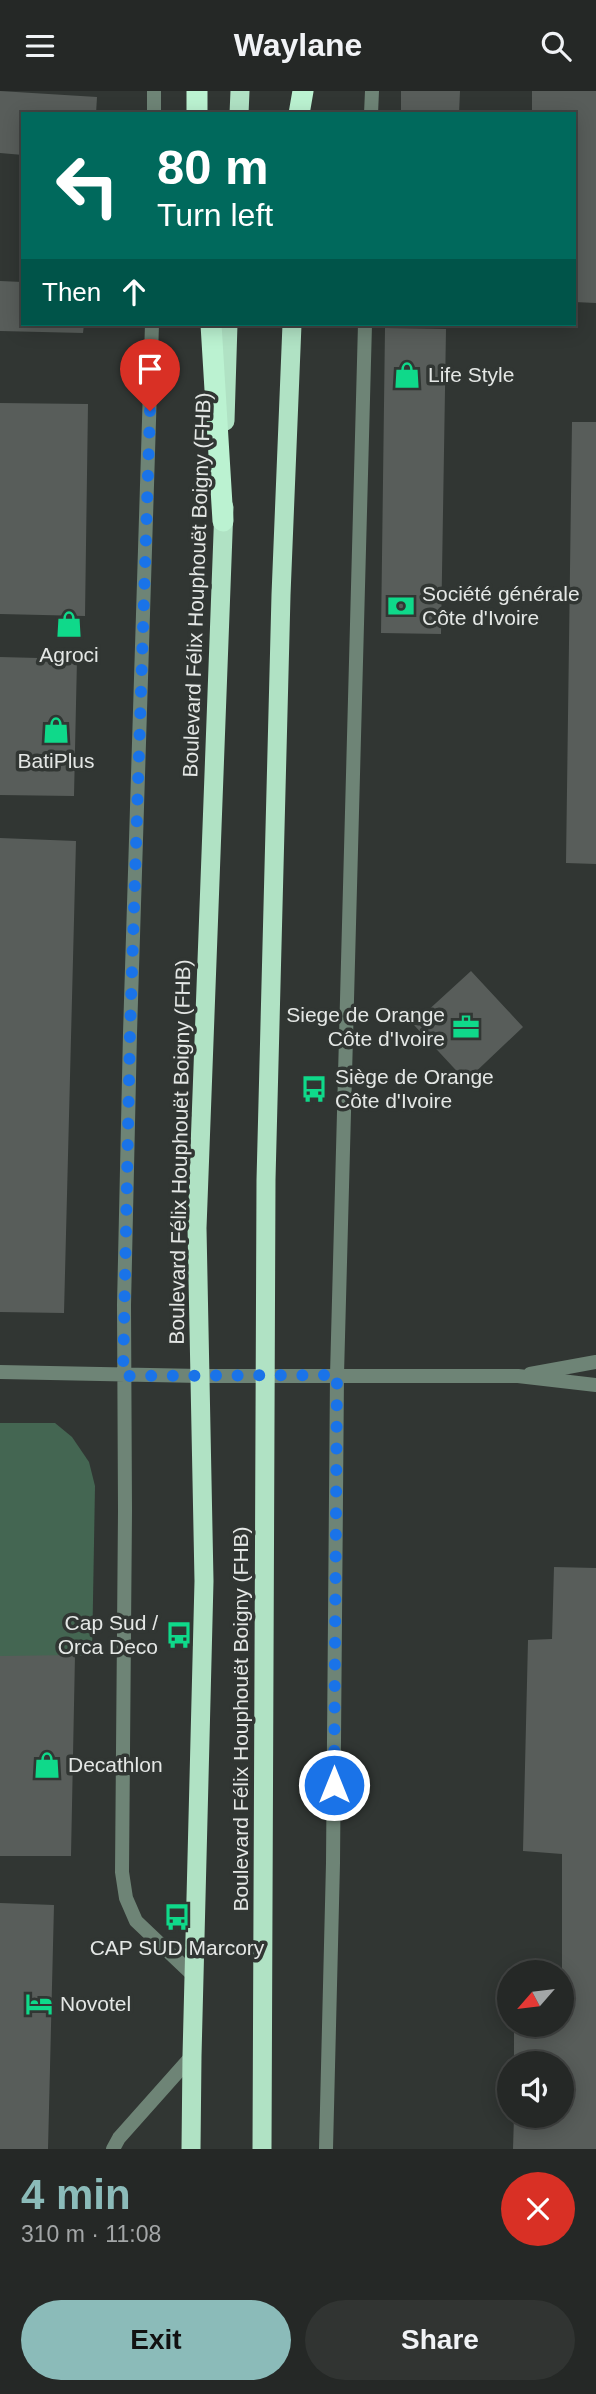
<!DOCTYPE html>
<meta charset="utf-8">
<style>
:root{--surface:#252826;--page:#313432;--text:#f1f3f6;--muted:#a3a6a7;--line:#424443;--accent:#8bbbb9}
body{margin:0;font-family:Helvetica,sans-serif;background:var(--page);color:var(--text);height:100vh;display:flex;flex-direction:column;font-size:26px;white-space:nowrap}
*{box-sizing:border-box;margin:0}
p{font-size:23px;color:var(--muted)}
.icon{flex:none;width:38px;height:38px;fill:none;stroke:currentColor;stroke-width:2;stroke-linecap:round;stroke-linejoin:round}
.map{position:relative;height:2058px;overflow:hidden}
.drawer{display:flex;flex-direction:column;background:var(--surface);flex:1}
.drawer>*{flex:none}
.guide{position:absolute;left:21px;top:21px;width:555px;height:214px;border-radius:0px;box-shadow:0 4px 18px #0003,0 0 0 2px var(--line);background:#00695c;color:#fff;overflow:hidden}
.needle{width:46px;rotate:242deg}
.controls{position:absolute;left:497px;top:1869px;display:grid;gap:14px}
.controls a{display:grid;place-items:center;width:77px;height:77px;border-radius:50%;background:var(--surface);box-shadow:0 4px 18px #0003,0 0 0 2px var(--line);font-size:35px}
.pin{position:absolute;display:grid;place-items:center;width:60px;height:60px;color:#fff;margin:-72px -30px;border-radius:50% 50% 50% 0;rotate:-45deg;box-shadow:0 0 7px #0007}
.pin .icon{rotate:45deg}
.me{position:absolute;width:77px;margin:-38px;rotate:0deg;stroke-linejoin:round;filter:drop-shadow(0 0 5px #0008)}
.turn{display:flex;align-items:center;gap:24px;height:147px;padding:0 21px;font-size:32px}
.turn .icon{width:91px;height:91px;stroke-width:2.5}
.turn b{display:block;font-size:49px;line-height:60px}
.then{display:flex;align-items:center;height:66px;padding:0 21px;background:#0003;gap:14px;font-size:26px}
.round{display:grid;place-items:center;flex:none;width:74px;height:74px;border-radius:37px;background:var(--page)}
.overview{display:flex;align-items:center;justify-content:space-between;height:119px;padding:0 21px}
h1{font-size:42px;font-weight:800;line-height:52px;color:var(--accent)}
.cta{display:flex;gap:14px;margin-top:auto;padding:14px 21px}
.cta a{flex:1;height:80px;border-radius:42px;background:var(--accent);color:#111;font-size:28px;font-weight:800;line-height:80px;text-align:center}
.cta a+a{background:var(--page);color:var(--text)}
header{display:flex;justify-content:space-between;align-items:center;height:91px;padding:0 21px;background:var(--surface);font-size:32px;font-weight:800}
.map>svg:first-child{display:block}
</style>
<header><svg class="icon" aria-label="menu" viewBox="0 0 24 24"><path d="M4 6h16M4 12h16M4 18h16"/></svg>Waylane<svg class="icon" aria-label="search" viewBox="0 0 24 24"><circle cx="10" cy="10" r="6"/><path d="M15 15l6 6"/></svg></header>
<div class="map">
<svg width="596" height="2058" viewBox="0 0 596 2058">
<rect width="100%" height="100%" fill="#313633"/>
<path fill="#446652" d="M0,1332H55L72,1346L89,1371L95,1395L92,1565H0Z"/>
<path fill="#585d5a" d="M0,0L97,6L96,23H23V64L0,62Z
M401,0H460L459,23H401Z
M532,0H596V212L574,211V23H532Z
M0,190L23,191V233H84L83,242L0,240Z
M385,237L446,238L441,543L381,542Z
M0,312L88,313L85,525L0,523Z
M572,331H596V773L566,772Z
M0,566L77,568L74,705L0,704Z
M0,747L76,750L64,1222L0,1221Z
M471,880L523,936L466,990L413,933Z
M554,1476L596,1477V2058H513L514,2025H562V1972H514V1934H562V1763L523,1760L528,1549L552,1548Z
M75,1564L71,1765H0V1565Z
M0,1812L54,1814L48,2058H0Z"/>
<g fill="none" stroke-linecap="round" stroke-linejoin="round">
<path stroke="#6e8476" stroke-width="14" d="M154,23V0
M371,23L372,0
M152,233L130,942L124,1214L125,1420L122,1781L126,1807L136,1830L195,1886
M0,1281L200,1285
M113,2058L119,2047L192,1965
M326,2058L333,1772L337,1284L365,233"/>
<path stroke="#6e8476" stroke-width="14" d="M530,1283L596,1271
M200,1285H518L596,1294"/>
<path stroke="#b0e2c4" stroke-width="19" d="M239,23L240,0
M225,330L228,233
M191,2058L192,1965L204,1490L197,1137L224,416
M262,2058L266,1089L281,504L292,233"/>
<path stroke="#bbf2d1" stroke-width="21" d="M197,23V0
M299,23L303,0
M211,233L223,430"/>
</g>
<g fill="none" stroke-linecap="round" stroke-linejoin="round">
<path stroke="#1a73e8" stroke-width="12" stroke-dasharray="0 21.6" d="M150,320L130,942L123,1285L337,1284L334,1694"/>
</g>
<defs>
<symbol id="shop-bare" viewBox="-9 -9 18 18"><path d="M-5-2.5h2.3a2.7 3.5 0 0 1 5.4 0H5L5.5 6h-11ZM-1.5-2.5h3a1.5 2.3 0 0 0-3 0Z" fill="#0fd98a" stroke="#313633" stroke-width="2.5" paint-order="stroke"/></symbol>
<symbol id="bank-bare" viewBox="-9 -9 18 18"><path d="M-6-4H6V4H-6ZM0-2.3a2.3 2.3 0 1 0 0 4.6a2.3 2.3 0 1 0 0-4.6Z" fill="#0fd98a" stroke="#313633" stroke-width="2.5" paint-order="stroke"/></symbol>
<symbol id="office-bare" viewBox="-9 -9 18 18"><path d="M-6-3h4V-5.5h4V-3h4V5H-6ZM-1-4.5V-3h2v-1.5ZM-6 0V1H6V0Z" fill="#0fd98a" stroke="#313633" stroke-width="2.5" paint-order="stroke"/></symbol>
<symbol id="bus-bare" viewBox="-9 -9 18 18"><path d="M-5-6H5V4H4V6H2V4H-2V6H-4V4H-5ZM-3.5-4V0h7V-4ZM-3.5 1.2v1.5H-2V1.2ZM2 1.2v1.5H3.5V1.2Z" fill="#0fd98a" stroke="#313633" stroke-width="2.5" paint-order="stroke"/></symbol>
<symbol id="hotel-bare" viewBox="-9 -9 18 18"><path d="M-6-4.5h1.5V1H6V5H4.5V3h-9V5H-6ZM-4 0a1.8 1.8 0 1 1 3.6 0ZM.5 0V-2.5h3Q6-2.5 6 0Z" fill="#0fd98a" stroke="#313633" stroke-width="2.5" paint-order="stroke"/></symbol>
</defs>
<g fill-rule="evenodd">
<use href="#shop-bare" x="388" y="265" width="38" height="38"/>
<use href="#bank-bare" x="382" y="496" width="38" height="38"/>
<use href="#shop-bare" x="50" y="514" width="38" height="38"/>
<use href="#shop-bare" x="37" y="620" width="38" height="38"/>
<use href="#office-bare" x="447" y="917" width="38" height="38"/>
<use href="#bus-bare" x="295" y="979" width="38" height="38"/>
<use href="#bus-bare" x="160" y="1525" width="38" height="38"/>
<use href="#shop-bare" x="28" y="1655" width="38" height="38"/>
<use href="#bus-bare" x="158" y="1807" width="38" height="38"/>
<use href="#hotel-bare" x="20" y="1894" width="38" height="38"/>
</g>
<g text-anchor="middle" stroke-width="7" stroke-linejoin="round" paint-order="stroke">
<g font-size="21" fill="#e4e7e5" stroke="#313633" text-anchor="start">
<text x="428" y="291">Life Style</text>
<text x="422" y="510">Société générale<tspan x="422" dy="24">Côte d'Ivoire</tspan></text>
<text x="69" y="571" text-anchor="middle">Agroci</text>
<text x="56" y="677" text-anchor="middle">BatiPlus</text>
<text x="445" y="931" text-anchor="end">Siege de Orange<tspan x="445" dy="24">Côte d'Ivoire</tspan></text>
<text x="335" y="993">Siège de Orange<tspan x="335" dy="24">Côte d'Ivoire</tspan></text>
<text x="158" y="1539" text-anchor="end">Cap Sud /<tspan x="158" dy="24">Orca Deco</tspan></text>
<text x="68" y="1681">Decathlon</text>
<text x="177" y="1864" text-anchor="middle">CAP SUD Marcory</text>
<text x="60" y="1920">Novotel</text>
</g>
<g font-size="21" fill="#e4e7e5" stroke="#313633">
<text transform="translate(197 494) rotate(-88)" y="7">Boulevard Félix Houphouët Boigny (FHB)</text>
<text transform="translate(180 1061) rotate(-89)" y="7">Boulevard Félix Houphouët Boigny (FHB)</text>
<text transform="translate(241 1628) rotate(-90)" y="7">Boulevard Félix Houphouët Boigny (FHB)</text>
</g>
</g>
</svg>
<div class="controls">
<a><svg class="needle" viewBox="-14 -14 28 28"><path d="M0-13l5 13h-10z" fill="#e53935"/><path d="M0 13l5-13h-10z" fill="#a3a6a7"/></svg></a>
<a><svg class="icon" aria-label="sound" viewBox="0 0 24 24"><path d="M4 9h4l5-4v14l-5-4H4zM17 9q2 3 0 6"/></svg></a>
</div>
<div class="pin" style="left:150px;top:320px;background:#d93025"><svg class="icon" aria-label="arrive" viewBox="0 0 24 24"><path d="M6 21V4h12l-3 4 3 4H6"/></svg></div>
<svg class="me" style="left:334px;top:1694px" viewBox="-20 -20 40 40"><circle r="17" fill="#1a73e8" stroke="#fff" stroke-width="3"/><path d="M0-11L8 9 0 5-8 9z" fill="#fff"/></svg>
<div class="guide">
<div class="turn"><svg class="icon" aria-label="left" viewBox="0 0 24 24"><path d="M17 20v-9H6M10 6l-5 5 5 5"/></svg><div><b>80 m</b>Turn left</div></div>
<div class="then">Then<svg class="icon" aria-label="ahead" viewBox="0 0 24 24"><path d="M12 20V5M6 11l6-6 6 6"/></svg></div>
</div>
</div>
<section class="drawer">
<div class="overview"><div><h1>4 min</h1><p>310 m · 11:08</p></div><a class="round" style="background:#d93025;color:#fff"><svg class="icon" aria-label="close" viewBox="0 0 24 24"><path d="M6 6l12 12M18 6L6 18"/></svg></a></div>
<div class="cta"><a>Exit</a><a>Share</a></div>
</section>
